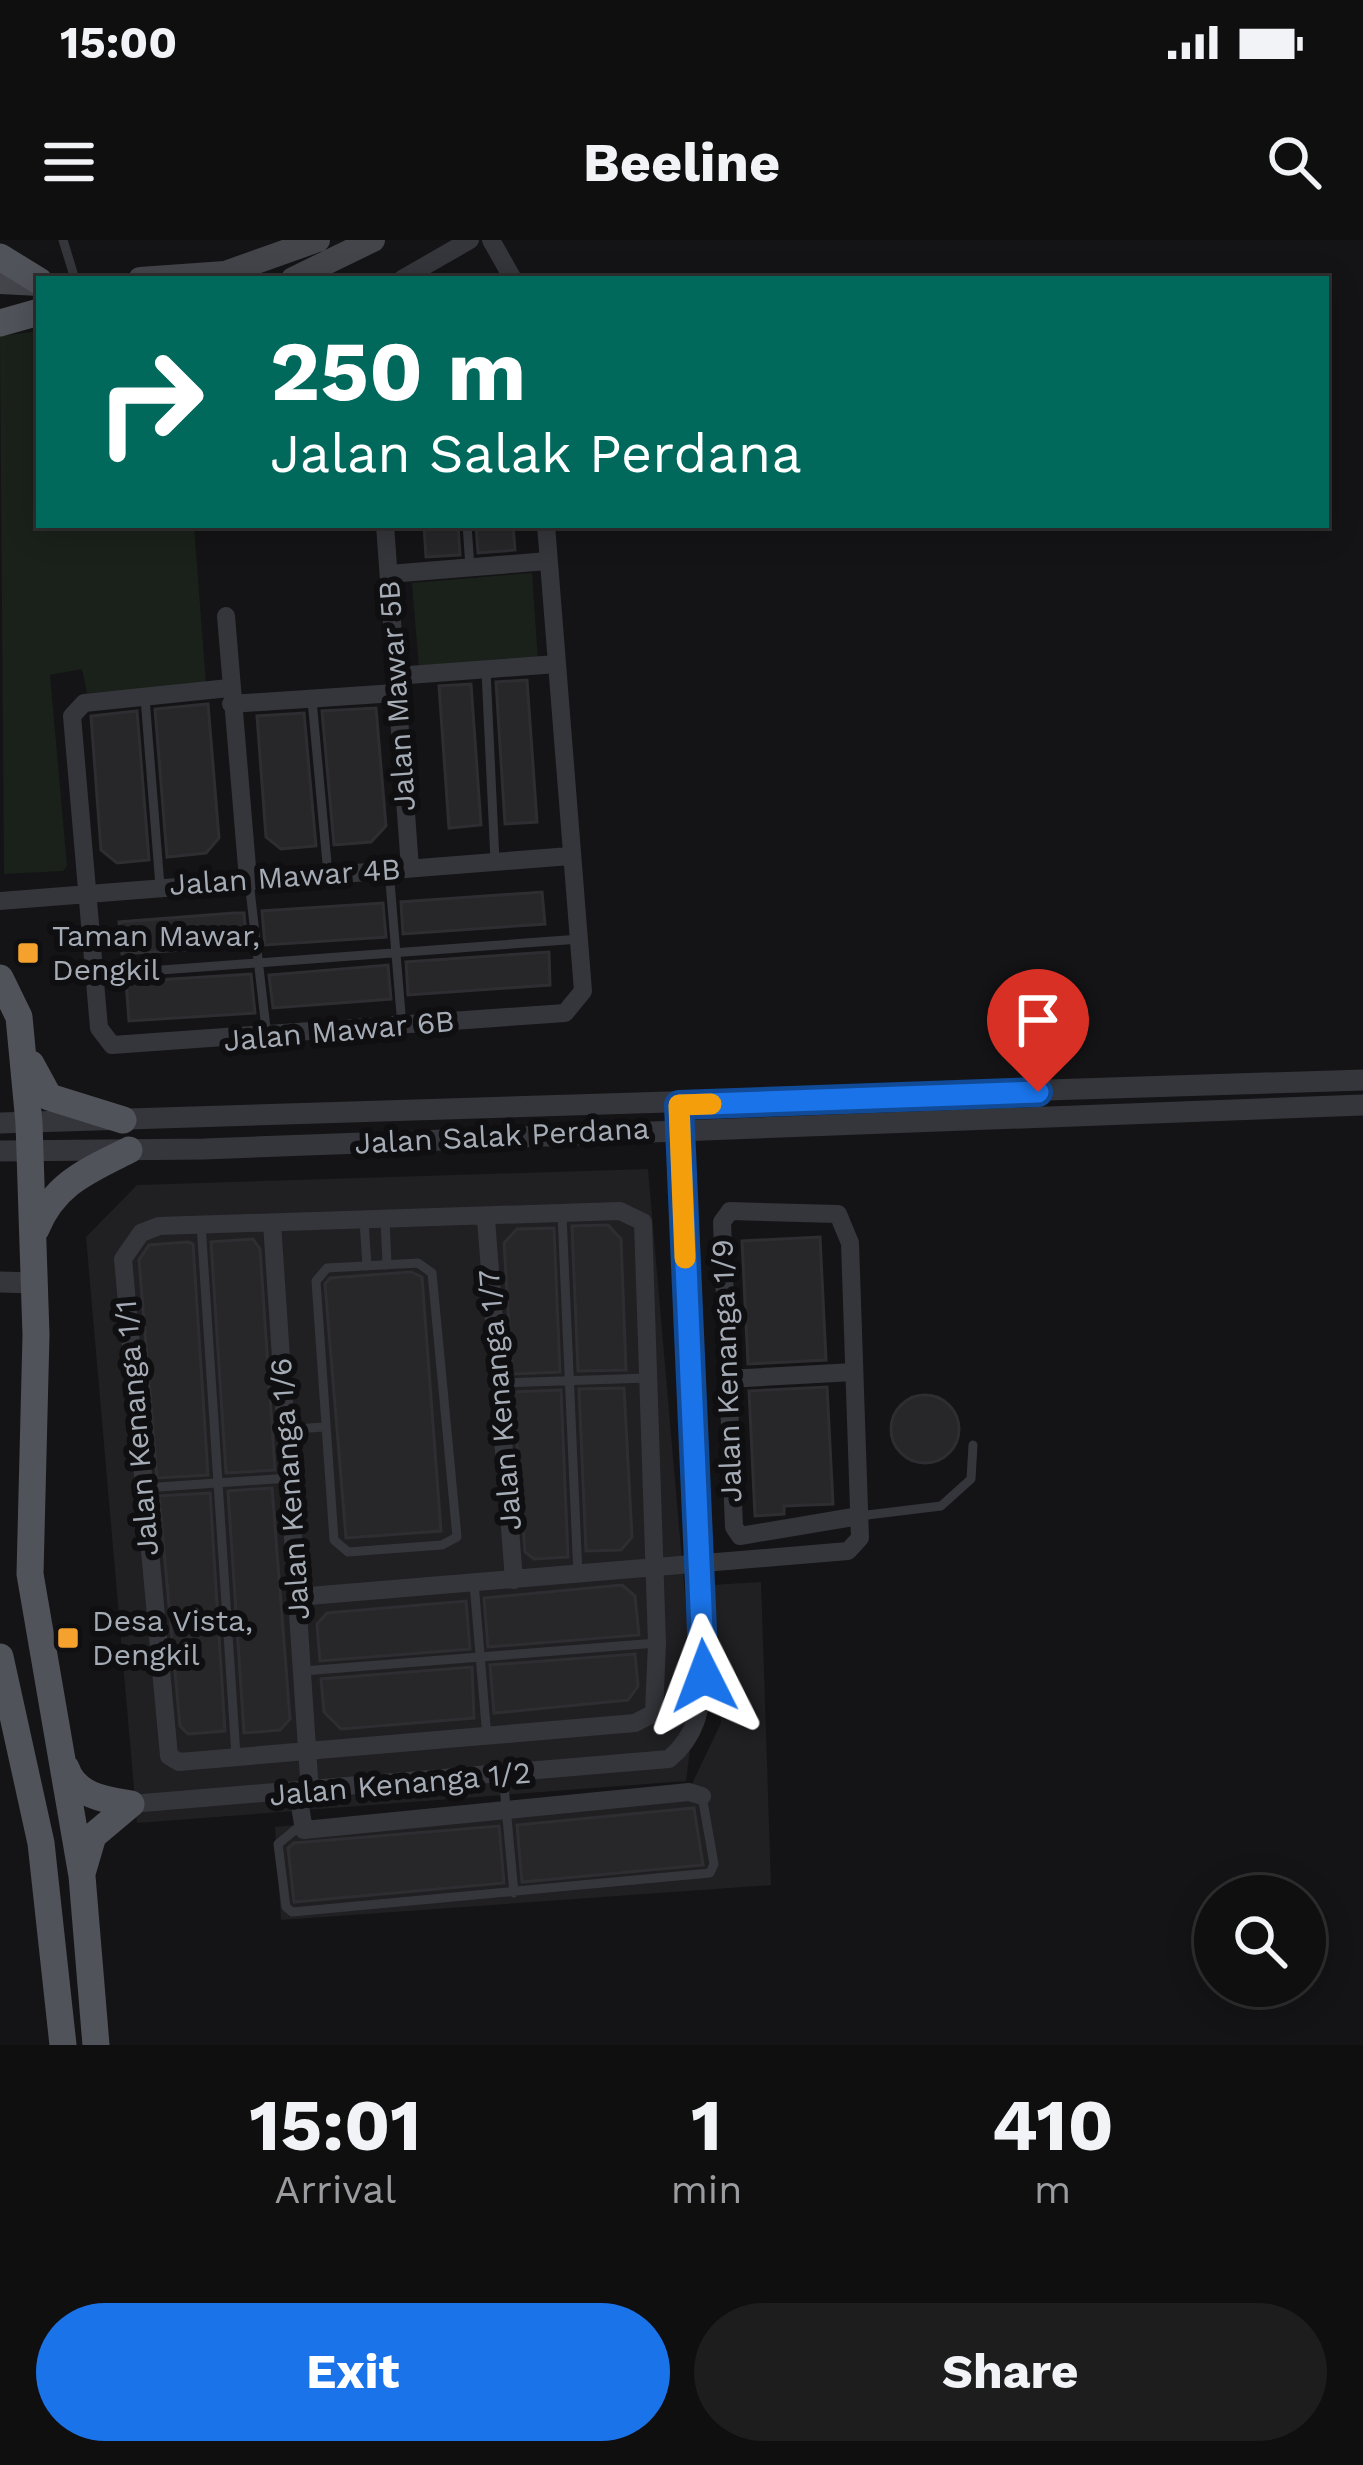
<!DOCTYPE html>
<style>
:root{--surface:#0f0f10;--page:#1d1d1e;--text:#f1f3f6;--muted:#9b9c9f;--line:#2f2f30;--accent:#1a73e8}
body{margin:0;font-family:"Work Sans",sans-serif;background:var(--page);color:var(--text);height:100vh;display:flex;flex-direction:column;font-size:45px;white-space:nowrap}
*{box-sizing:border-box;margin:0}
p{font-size:39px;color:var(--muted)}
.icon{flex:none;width:66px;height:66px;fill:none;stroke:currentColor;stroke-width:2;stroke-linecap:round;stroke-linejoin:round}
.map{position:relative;height:1805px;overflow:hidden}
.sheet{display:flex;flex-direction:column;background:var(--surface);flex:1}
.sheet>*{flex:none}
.hud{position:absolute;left:36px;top:36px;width:1293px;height:252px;border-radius:0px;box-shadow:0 6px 30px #0003,0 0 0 3px var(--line);background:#00695c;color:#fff;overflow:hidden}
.buttons{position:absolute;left:1194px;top:1635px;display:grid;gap:24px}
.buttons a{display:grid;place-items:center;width:132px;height:132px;border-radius:50%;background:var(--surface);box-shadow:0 6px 30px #0003,0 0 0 3px var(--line);font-size:60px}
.pin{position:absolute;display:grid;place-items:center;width:102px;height:102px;color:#fff;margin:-123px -51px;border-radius:50% 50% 50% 0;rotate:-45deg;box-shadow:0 0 12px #0007}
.pin .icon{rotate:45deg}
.me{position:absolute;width:132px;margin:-66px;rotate:357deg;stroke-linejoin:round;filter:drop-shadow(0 0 9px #0008)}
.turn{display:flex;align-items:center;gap:42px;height:252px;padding:0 36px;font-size:54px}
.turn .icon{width:156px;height:156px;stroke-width:2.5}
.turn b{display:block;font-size:84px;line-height:102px}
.eta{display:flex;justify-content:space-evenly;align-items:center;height:204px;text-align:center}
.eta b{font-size:72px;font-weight:700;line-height:84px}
.action{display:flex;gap:24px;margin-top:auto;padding:24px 36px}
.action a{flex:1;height:138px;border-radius:72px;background:var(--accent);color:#fff;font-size:48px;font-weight:700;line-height:138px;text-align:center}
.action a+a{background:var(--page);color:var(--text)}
.status{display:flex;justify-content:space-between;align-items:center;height:84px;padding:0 60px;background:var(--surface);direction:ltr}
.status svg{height:33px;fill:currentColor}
header{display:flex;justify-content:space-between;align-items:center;height:156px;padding:0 36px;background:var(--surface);font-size:54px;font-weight:700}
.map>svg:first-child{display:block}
</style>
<div class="status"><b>15:00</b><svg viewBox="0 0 49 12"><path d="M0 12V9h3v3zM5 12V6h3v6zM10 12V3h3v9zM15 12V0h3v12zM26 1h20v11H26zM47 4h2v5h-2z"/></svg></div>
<header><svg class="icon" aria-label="menu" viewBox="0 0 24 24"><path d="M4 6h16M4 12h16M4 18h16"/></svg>Beeline<svg class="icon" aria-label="search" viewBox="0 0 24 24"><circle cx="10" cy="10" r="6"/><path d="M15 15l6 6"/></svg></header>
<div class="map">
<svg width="1363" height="1805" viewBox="0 0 1363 1805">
<rect width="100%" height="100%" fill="#141416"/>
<path fill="#202023" d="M648,929L695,1471L686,1541L137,1583L86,997L137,945Z
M761,1342L771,1645L281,1680L275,1587L691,1546L721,1483L712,1345Z"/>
<path fill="#1a211a" d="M39,91V285H194L206,445L87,453L82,429L50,435L67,626L63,631L4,634L0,96Z
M532,333L538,421L419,428L412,343Z"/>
<path fill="#27272a" stroke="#2e2e32" stroke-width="3" d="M424,285H458L460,315L426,317Z
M476,285H513L515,310L478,313Z
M527,440L537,582L505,584L496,442Z
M471,444L481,585L449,588L439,446Z
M208,464L219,598L206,613L167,617L155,469Z
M376,468L386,586L371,602L334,605L322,471Z
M137,471L149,620L117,623L101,610L91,476Z
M304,473L316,606L281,609L266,597L257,476Z
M542,652L545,684L403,694L401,662Z
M383,663L386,697L265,705L262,671Z
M234,673H244L247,706L122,714L119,682Z
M549,712L550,745L408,755L406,722Z
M388,725L391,759L273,768L269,735Z
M251,734L255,773L129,781L126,742Z
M608,985L621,999L626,1130L578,1131L572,986Z
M554,988L560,1132L512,1134L504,1003L517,989Z
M820,997L826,1120L748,1124L742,1001Z
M253,999L260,1009L275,1230L226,1233L211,1002Z
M188,1002L193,1004L208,1235L157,1238L139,1020L149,1005Z
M411,1032L422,1037L441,1291L346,1298L325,1044L330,1038Z
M827,1147L833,1264L784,1266V1274L755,1276L749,1151Z
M624,1148L632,1297L621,1310L586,1311L579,1149Z
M561,1150L568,1317L534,1319L525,1312L513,1152Z
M891 1189a34 34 0 1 1 68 0a34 34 0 1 1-68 0Z
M272,1248L290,1479L280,1490L244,1493L228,1251Z
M210,1253L225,1491L188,1494L180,1486L159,1256Z
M622,1345L635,1356L639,1395L488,1407L484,1358Z
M466,1361L470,1409L320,1421L317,1384L327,1373Z
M635,1414L638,1446L628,1460L494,1473L490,1425Z
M472,1427L474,1478L341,1489L324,1472L321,1439Z
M694,1568L703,1625L522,1642L517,1585Z
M499,1586L504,1643L294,1662L288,1608L294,1603Z"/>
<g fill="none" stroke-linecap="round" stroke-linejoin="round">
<path stroke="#35363b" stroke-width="9" d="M63,0L75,39
M467,285L470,327
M486,431L495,621
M145,458L160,646
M312,460L328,634
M389,630L402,786
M249,641L267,797
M94,735L580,699
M562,975L578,1335
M385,980L387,1025
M364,981L367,1026
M201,984L236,1516
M418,1023L432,1033L457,1297L442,1305L348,1312L334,1300L316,1041L327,1028Z
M499,1143L647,1138
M286,1190L322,1187
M145,1248L289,1238
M859,1276L941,1266L971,1239L973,1205
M474,1343L487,1498
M303,1431L657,1403
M503,1535L514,1653
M301,1585L278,1604L286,1667L292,1672L710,1633L714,1624L702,1556"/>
<path stroke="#35363b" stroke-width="18" d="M491,0L513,39
M402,39L470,0
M385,285L410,628
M389,334L548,321
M226,376L248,639
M395,436L557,424
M229,448L84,463L72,476L99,788L112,805L565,773L583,751L546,285
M231,464L395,453
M0,661L570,616
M620,971L643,982L657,1403L654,1473L635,1483L179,1522L169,1516L123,1019L141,993L159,986Z
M486,979L514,1340
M272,983L310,1553
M728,1139L854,1132
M297,1357L848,1311L860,1298L850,1003L838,974L730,971L722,982L734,1287L740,1296L859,1276
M298,1554L304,1590L689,1552L702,1556
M131,1564L669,1519C697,1495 700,1471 704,1436L679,865"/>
<path stroke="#35363b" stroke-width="21" d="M0,883L1363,840
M0,911L204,909L1363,865
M0,1042L35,1043"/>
<path stroke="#43454b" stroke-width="24" d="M140,39L225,33L318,0
M293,39L373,0
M0,42L39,44"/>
<path stroke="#51535a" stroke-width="27" d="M0,17L39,41
M0,83L39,72
M0,738L19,777L29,883L36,1095L30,1334L82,1636L96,1805
M31,824L49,857L123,880
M36,989C54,944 87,931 129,910
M0,1417L41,1603L63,1805
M66,1528C75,1556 106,1560 131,1564
M83,1630L93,1596L131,1564"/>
</g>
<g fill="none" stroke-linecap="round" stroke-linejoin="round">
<defs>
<path id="route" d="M704,1436L679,865L1038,852"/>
</defs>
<use href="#route" stroke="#114b97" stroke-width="30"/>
<use href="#route" stroke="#1a73e8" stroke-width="21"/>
<path stroke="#f59e0b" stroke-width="21" d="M685,1018L679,865L711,864"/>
</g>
<g fill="#f4a22d" stroke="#0f0f11" stroke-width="4.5">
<rect x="16" y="701" width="24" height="24" rx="6"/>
<rect x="56" y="1386" width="24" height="24" rx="6"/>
</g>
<g text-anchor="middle" stroke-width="12" stroke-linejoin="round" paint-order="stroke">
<g font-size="30" fill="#a5acb6" stroke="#0f0f11">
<text transform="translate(397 456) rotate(-94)" y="10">Jalan Mawar 5B</text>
<text transform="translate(285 637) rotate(-4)" y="10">Jalan Mawar 4B</text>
<text transform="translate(339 791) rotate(-5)" y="10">Jalan Mawar 6B</text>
<text transform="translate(502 896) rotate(-3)" y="10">Jalan Salak Perdana</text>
<text transform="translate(727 1131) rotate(-92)" y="10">Jalan Kenanga 1/9</text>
<text transform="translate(500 1160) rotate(-95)" y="10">Jalan Kenanga 1/7</text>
<text transform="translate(137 1188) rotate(-95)" y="10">Jalan Kenanga 1/1</text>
<text transform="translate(290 1249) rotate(-94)" y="10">Jalan Kenanga 1/6</text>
<text transform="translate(400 1544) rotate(-5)" y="10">Jalan Kenanga 1/2</text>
</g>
<g font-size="30" fill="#a5acb6" stroke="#0f0f11" text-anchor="start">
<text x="52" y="706">Taman Mawar,<tspan x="52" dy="34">Dengkil</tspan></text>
<text x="92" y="1391">Desa Vista,<tspan x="92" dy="34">Dengkil</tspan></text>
</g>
</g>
</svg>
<div class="buttons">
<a><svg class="icon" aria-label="search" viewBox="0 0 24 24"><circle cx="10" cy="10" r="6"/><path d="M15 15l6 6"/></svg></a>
</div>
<div class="pin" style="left:1038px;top:852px;background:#d93025"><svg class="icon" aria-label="arrive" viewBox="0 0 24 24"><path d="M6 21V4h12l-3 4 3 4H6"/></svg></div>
<svg class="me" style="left:704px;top:1436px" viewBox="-20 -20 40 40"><path d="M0-17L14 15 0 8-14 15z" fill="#1a73e8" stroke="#fff" stroke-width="4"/></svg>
<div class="hud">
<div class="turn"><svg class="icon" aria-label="right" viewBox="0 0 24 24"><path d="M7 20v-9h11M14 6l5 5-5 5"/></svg><div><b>250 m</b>Jalan Salak Perdana</div></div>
</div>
</div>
<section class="sheet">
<div class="eta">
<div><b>15:01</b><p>Arrival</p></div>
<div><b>1</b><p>min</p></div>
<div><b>410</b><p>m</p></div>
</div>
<div class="action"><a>Exit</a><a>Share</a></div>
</section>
